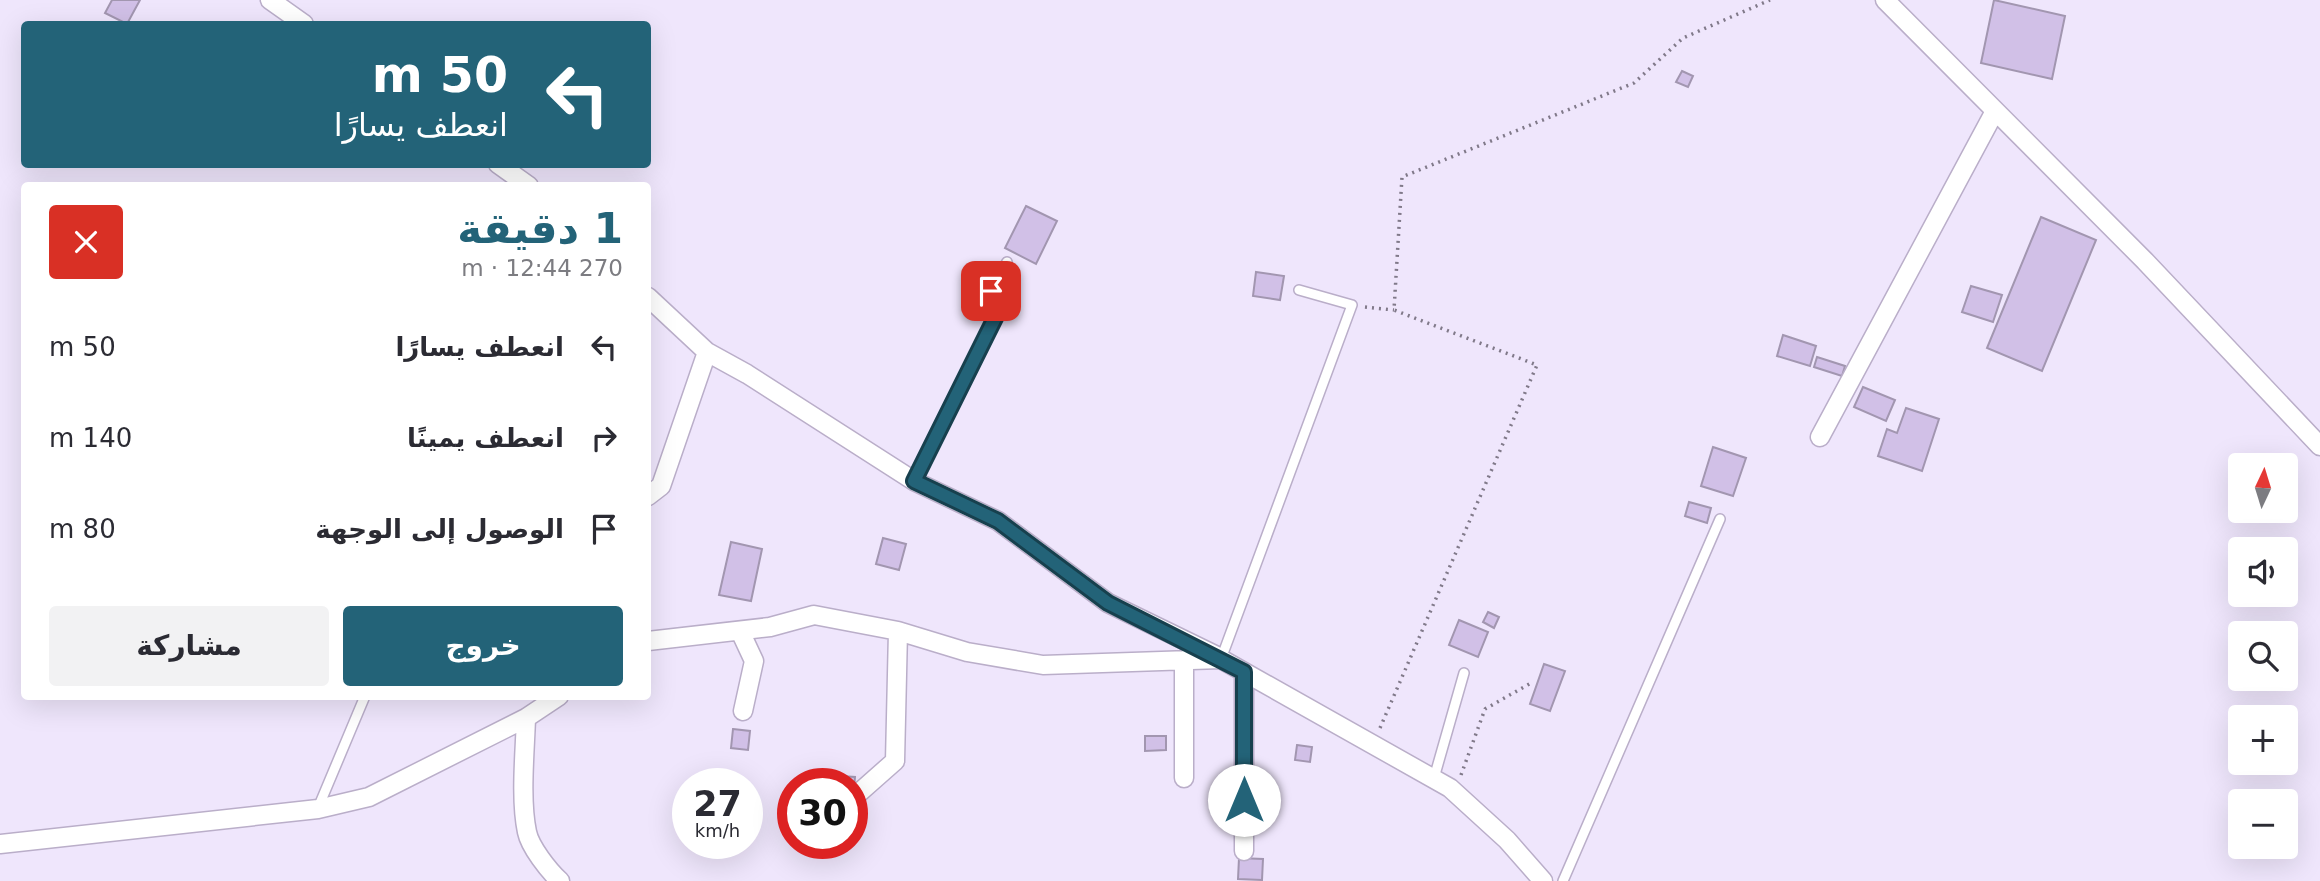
<!DOCTYPE html>
<html lang="ar">
<meta charset="utf-8">
<style>
:root{--surface:#fff;--page:#f2f2f3;--text:#2b2b33;--muted:#7c7c81;--accent:#236378}
body{margin:0;font-family:"DejaVu Sans","Noto Naskh Arabic",sans-serif;background:var(--page);color:var(--text);direction:rtl;height:100vh;display:flex;flex-direction:column;font-size:26px;white-space:nowrap}
*{box-sizing:border-box;margin:0}
p{font-size:23px;color:var(--muted)}
.icon{flex:none;width:38px;height:38px;fill:none;stroke:currentColor;stroke-width:2;stroke-linecap:round;stroke-linejoin:round}
.map{position:relative;flex:1;overflow:hidden;direction:ltr}
.sheet{position:absolute;left:21px;top:182px;width:630px;height:518px;display:flex;flex-direction:column;background:var(--surface);border-radius:7px;box-shadow:0 7px 28px #0002;direction:rtl}
.sheet>*{flex:none}
.banner{position:absolute;left:21px;top:21px;width:630px;height:147px;border-radius:7px;box-shadow:0 7px 28px #0002;direction:rtl;background:#236378;color:#fff;overflow:hidden}
.needle{width:46px;rotate:4deg}
.controls{position:absolute;left:2228px;top:453px;display:grid;gap:14px}
.controls a{display:grid;place-items:center;width:70px;height:70px;border-radius:7px;background:var(--surface);box-shadow:0 7px 28px #0002;font-size:35px}
.speed{position:absolute;left:672px;top:768px;display:flex;gap:14px;font-size:35px;font-weight:700;text-align:center}
.speed>*{display:grid;place-content:center;width:91px;height:91px;border-radius:50%;background:var(--surface);box-shadow:0 7px 28px #0002;line-height:1}
.speed small{font-size:18px;font-weight:400}
.speed .limit{border:10px solid #d22;background:#fff;color:#111}
.pin{position:absolute;display:grid;place-items:center;width:60px;height:60px;color:#fff;margin:-30px;border-radius:14px;box-shadow:0 4px 10px #0006}
.me{position:absolute;width:77px;margin:-38px;rotate:0deg;stroke-linejoin:round;filter:drop-shadow(0 0 5px #0008)}
.turn{display:flex;align-items:center;gap:24px;height:147px;padding:0 28px;font-size:32px}
.turn .icon{width:91px;height:91px;stroke-width:2.5}
.turn b{display:block;font-size:49px;line-height:60px}
.round{display:grid;place-items:center;flex:none;width:74px;height:74px;border-radius:7px;background:var(--page)}
.head{display:flex;align-items:center;justify-content:space-between;height:119px;padding:0 28px}
h1{font-size:42px;font-weight:700;line-height:52px;color:var(--accent)}
.button{display:flex;gap:14px;margin-top:auto;padding:14px 28px}
.button a{flex:1;height:80px;border-radius:7px;background:var(--accent);color:#fff;font-size:28px;font-weight:700;line-height:80px;text-align:center}
.button a+a{background:var(--page);color:var(--text)}
ul{padding:0;list-style:none}
li{display:flex;align-items:center;gap:21px;height:91px;padding:0 28px}
li div{flex:1}
li b{display:block;font-size:26px}
li em{font-style:normal}
.map>svg:first-child{display:block}
</style>
<div class="map">
<svg width="2320" height="881" viewBox="0 0 2320 881">
<rect width="100%" height="100%" fill="#efe6fc"/>
<path fill="#d1c0e7" stroke="#a296b0" stroke-width="2" d="M112,0H140L127,24L105,13Z
M1994,0L2065,16L2052,79L1981,63Z
M1682,71L1693,76L1688,87L1676,82Z
M1026,206L1057,221L1036,264L1005,248Z
M2041,217L2096,240L2042,371L1987,348Z
M1256,272L1284,276L1280,300L1253,296Z
M1971,286L2002,295L1993,322L1962,312Z
M1783,335L1816,346L1810,366L1777,356Z
M1817,357L1845,366L1842,376L1814,367Z
M1863,387L1895,400L1886,421L1854,407Z
M1906,408L1939,419L1922,471L1878,456L1887,429L1897,433Z
M1713,447L1746,458L1733,496L1701,486Z
M1689,502L1711,508L1707,523L1685,516Z
M883,538L906,544L899,570L876,564Z
M731,542L762,549L751,601L719,595Z
M1488,612L1499,617L1494,628L1483,622Z
M1459,620L1488,632L1478,657L1449,645Z
M1544,664L1565,671L1550,711L1530,704Z
M733,729L750,731L748,750L731,748Z
M1145,736H1166V750L1145,751Z
M1297,745L1312,747L1310,762L1295,760Z
M840,776L855,777L854,788H852V784H840Z
M1239,858L1263,859L1262,880L1238,879Z"/>
<g fill="none" stroke-linecap="round" stroke-linejoin="round">
<defs>
<path id="lane" d="M914,481L996,316L991,291L1007,262
M1221,659L1352,305L1299,290
M1434,778L1464,673
M318,808L365,696
M1563,881L1720,519"/>
<path id="street" d="M270,0L304,24
M1885,0L2145,261L2320,446
M498,164L529,186
M648,297L707,352L747,374L914,481L998,521L1108,603L1219,657
M1820,437L1995,111
M648,496L661,486L707,352
M740,631L754,661L743,711
M648,641L770,627L814,615L898,631L967,652L1043,665L1221,659L1450,788L1507,840L1543,881
M1184,660V778
M1244,672V851
M526,718C525,751 520,799 527,832C530,847 549,871 560,881
M852,799L895,761L898,631
M0,844L318,809L369,797L526,718L559,696"/>
</defs>
<use href="#lane" stroke="#baaec9" stroke-width="12"/>
<use href="#street" stroke="#baaec9" stroke-width="21"/>
<path stroke="#807989" stroke-width="3.5" stroke-dasharray="2 5" stroke-linecap="butt" d="M1365,307L1394,310
M1380,728L1537,365L1394,310L1402,177L1634,83L1683,38L1770,0
M1461,775L1485,709L1531,683"/>
<use href="#lane" stroke="#fff" stroke-width="9"/>
<use href="#street" stroke="#fff" stroke-width="18"/>
</g>
<g fill="none" stroke-linecap="round" stroke-linejoin="round">
<defs>
<path id="route" d="M991,291L996,316L914,481L998,521L1108,603L1244,672V800"/>
</defs>
<use href="#route" stroke="#17404e" stroke-width="18"/>
<use href="#route" stroke="#236378" stroke-width="12"/>
</g>
</svg>
<div class="controls">
<a><svg class="needle" viewBox="-14 -14 28 28"><path d="M0-13l5 13h-10z" fill="#e53935"/><path d="M0 13l5-13h-10z" fill="#7c7c81"/></svg></a>
<a><svg class="icon" aria-label="sound" viewBox="0 0 24 24"><path d="M4 9h4l5-4v14l-5-4H4zM17 9q2 3 0 6"/></svg></a>
<a><svg class="icon" aria-label="search" viewBox="0 0 24 24"><circle cx="10" cy="10" r="6"/><path d="M15 15l6 6"/></svg></a>
<a>+</a>
<a>−</a>
</div>
<div class="speed"><div>27<small>km/h</small></div><div class="limit">30</div></div>
<div class="pin" style="left:991px;top:291px;background:#d93025"><svg class="icon" aria-label="arrive" viewBox="0 0 24 24"><path d="M6 21V4h12l-3 4 3 4H6"/></svg></div>
<svg class="me" style="left:1244px;top:800px" viewBox="-20 -20 40 40"><circle r="19" fill="#fff"/><path d="M0-13L10 11 0 6-10 11z" fill="#236378"/></svg>
<div class="banner">
<div class="turn"><svg class="icon" aria-label="left" viewBox="0 0 24 24"><path d="M17 20v-9H6M10 6l-5 5 5 5"/></svg><div><b>50 m</b>انعطف يسارًا</div></div>
</div>
<section class="sheet">
<div class="head"><div><h1>1 دقيقة</h1><p>270 m · 12:44</p></div><a class="round" style="background:#d93025;color:#fff"><svg class="icon" aria-label="close" viewBox="0 0 24 24"><path d="M6 6l12 12M18 6L6 18"/></svg></a></div>
<ul>
<li><svg class="icon" aria-label="left" viewBox="0 0 24 24"><path d="M17 20v-9H6M10 6l-5 5 5 5"/></svg><div><b>انعطف يسارًا</b></div><em>50 m</em></li>
<li><svg class="icon" aria-label="right" viewBox="0 0 24 24"><path d="M7 20v-9h11M14 6l5 5-5 5"/></svg><div><b>انعطف يمينًا</b></div><em>140 m</em></li>
<li><svg class="icon" aria-label="arrive" viewBox="0 0 24 24"><path d="M6 21V4h12l-3 4 3 4H6"/></svg><div><b>الوصول إلى الوجهة</b></div><em>80 m</em></li>
</ul>
<div class="button"><a>خروج</a><a>مشاركة</a></div>
</section>
</div>
